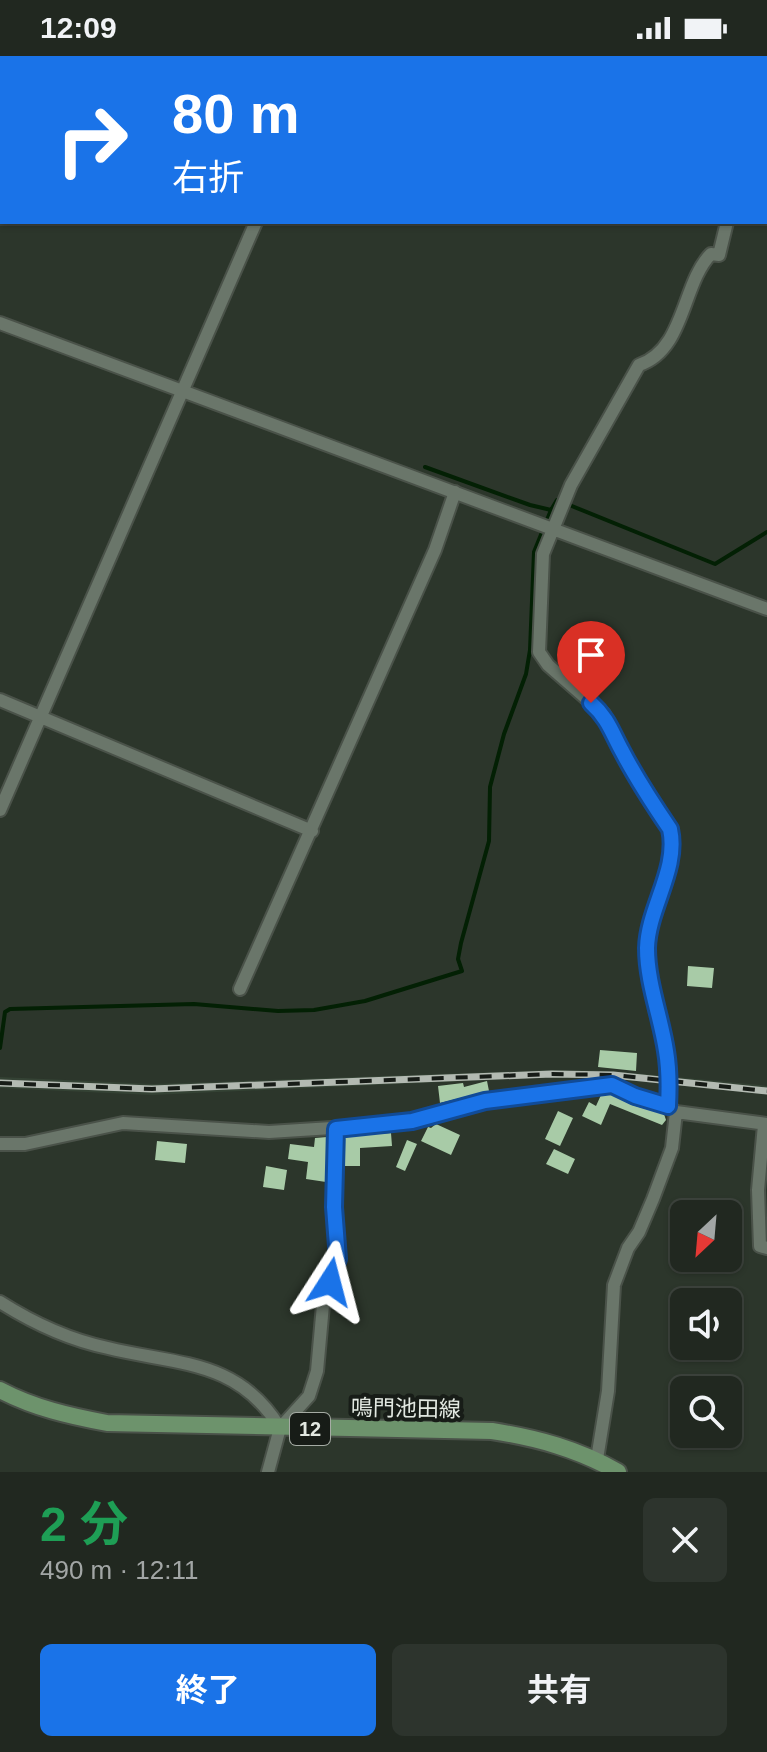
<!DOCTYPE html>
<html lang="ja">
<meta charset="utf-8">
<style>
:root{--surface:#212820;--page:#2d342d;--text:#f1f3f6;--muted:#a2a6a5;--line:#3e443e;--accent:#1a73e8}
body{margin:0;font-family:Helvetica,"Noto Sans JP",sans-serif;background:var(--page);color:var(--text);height:100vh;display:flex;flex-direction:column;font-size:30px;white-space:nowrap}
*{box-sizing:border-box;margin:0}
p{font-size:26px;color:var(--muted)}
.icon{flex:none;width:44px;height:44px;fill:none;stroke:currentColor;stroke-width:2;stroke-linecap:round;stroke-linejoin:round}
.map{position:relative;height:1416px;overflow:hidden}
.panel{display:flex;flex-direction:column;background:var(--surface);flex:1}
.panel>*{flex:none}
.guide{position:absolute;left:0px;top:0px;width:768px;height:168px;box-shadow:0 2px 6px #0004,0 0 0 2px var(--line);background:#1a73e8;color:#fff;overflow:hidden}
.needle{width:52px;rotate:206deg}
.buttons{position:absolute;left:670px;top:1144px;display:grid;gap:16px}
.buttons a{display:grid;place-items:center;width:72px;height:72px;border-radius:12px;background:var(--surface);box-shadow:0 2px 6px #0004,0 0 0 2px var(--line);font-size:40px}
.pin{position:absolute;display:grid;place-items:center;width:68px;height:68px;color:#fff;margin:-82px -34px;border-radius:50% 50% 50% 0;rotate:-45deg;box-shadow:0 0 8px #0007}
.pin .icon{rotate:45deg}
.me{position:absolute;width:88px;margin:-44px;rotate:9deg;stroke-linejoin:round;filter:drop-shadow(0 0 6px #0008)}
.turn{display:flex;align-items:center;gap:28px;height:168px;padding:0 40px;font-size:36px}
.turn .icon{width:104px;height:104px;stroke-width:2.5}
.turn b{display:block;font-size:56px;line-height:68px}
.round{display:grid;place-items:center;flex:none;width:84px;height:84px;border-radius:12px;background:var(--page)}
.overview{display:flex;align-items:center;justify-content:space-between;height:136px;padding:0 40px}
h1{font-size:48px;font-weight:700;line-height:60px;color:#1e9e55}
.primary-button{display:flex;gap:16px;margin-top:auto;padding:16px 40px}
.primary-button a{flex:1;height:92px;border-radius:12px;background:var(--accent);color:#fff;font-size:32px;font-weight:700;line-height:92px;text-align:center}
.primary-button a+a{background:var(--page);color:var(--text)}
.status{display:flex;justify-content:space-between;align-items:center;height:56px;padding:0 40px;background:var(--surface);direction:ltr}
.status svg{height:22px;fill:currentColor}
.map>svg:first-child{display:block}
</style>
<div class="status"><b>12:09</b><svg viewBox="0 0 49 12"><path d="M0 12V9h3v3zM5 12V6h3v6zM10 12V3h3v9zM15 12V0h3v12zM26 1h20v11H26zM47 4h2v5h-2z"/></svg></div>
<div class="map">
<svg width="767" height="1416" viewBox="0 0 767 1416">
<rect width="100%" height="100%" fill="#2c362b"/>
<path fill="#344234" d="M552,1014L612,1015L760,1029L767,1030V1038L614,1023L552,1021L152,1039L0,1032V1021L153,1028Z"/>
<g fill="none" stroke-linecap="round" stroke-linejoin="round">
<path stroke="#032004" stroke-width="4" d="M425,411L530,449L551,454L557,444L715,508L767,476
M0,992L5,956L10,953L194,948L278,955L314,954L365,945L462,915L458,903L461,887L489,785L490,731L504,678L526,618L530,594L534,496L551,454"/>
</g>
<path fill="#a8cba7" d="M688,910L714,912L712,932L687,930Z
M600,994L637,997L636,1015L598,1011Z
M487,1025L489,1035L440,1047L438,1030L463,1027L464,1031Z
M610,1038L632,1049L664,1058L666,1064L662,1069L610,1048L601,1069L582,1060L589,1046L596,1050L601,1039Z
M558,1055L573,1062L560,1090L545,1083Z
M436,1068L460,1079L451,1099L421,1085L428,1071L431,1072Z
M391,1077L392,1090L360,1092V1110H344L345,1080Z
M327,1081L326,1126L306,1123L308,1106L288,1103L290,1088L314,1091L315,1082Z
M407,1084L417,1088L405,1115L396,1111Z
M157,1085L187,1088L185,1107L155,1104Z
M554,1093L575,1103L568,1118L546,1108Z
M266,1110L287,1114L284,1134L263,1131Z"/>
<g fill="none" stroke-linecap="round" stroke-linejoin="round">
<defs>
<path id="minor" d="M181,0L186,2
M475,0L476,2
M710,0L711,2
M13,2L14,0
M328,2L329,0
M576,2V0
M0,31L2,26
M0,267L767,553
M0,644L312,775
M0,754L256,166
M240,933L435,494L455,436
M668,1050C669,1032 669,1013 666,995C660,956 641,914 649,874C656,841 677,807 670,773L620,693L604,658L548,609L539,596L543,498L571,429L639,309C685,294 682,227 711,198L719,199L727,166
M764,1069L758,1134L760,1190L767,1192
M0,1088H25L123,1067L269,1076L379,1069L412,1065L485,1045L612,1029L635,1040L668,1050L676,1056L767,1068
M0,1246C33,1267 70,1284 108,1292C177,1309 238,1303 280,1372
M597,1403L608,1335L614,1229L628,1192L639,1176L653,1143L672,1092L676,1056
M268,1416L280,1372L309,1340L317,1315L323,1249L338,1203L334,1151L336,1073"/>
<path id="major" d="M0,1334C34,1352 70,1360 107,1367L492,1375C537,1382 578,1393 618,1416"/>
</defs>
<use href="#minor" stroke="#4a5249" stroke-width="16"/>
<use href="#major" stroke="#4a5249" stroke-width="20"/>
<use href="#minor" stroke="#6a766a" stroke-width="12"/>
<use href="#major" stroke="#6d936c" stroke-width="16"/>
<defs>
<path id="rail" d="M0,1027L152,1033L552,1018L613,1019L767,1035"/>
</defs>
<use href="#rail" stroke="#b3bab2" stroke-width="7"/>
<use href="#rail" stroke="#171c17" stroke-width="4" stroke-dasharray="12" stroke-linecap="butt"/>
</g>
<g fill="none" stroke-linecap="round" stroke-linejoin="round">
<defs>
<path id="route" d="M330,1226L338,1203L334,1151L336,1073L412,1065L485,1045L612,1029L635,1040L668,1050C669,1032 669,1013 666,995C661,961 647,927 647,892C648,852 679,813 670,773C653,748 636,722 622,695C612,677 608,662 591,647"/>
</defs>
<use href="#route" stroke="#114b97" stroke-width="20"/>
<use href="#route" stroke="#1a73e8" stroke-width="14"/>
</g>
<g text-anchor="middle" stroke-width="8" stroke-linejoin="round" paint-order="stroke">
<rect fill="#171c17" stroke="#a5aba4" stroke-width="2" x="290" y="1357" width="40" height="32" rx="6"/>
<g font-size="20" font-weight="bold" fill="#e2e8e1">
<text x="310" y="1380">12</text>
</g>
<g font-size="22" fill="#e2e8e1" stroke="#171c17">
<text transform="translate(406 1352) rotate(1)" y="8">鳴門池田線</text>
</g>
</g>
</svg>
<div class="buttons">
<a><svg class="needle" viewBox="-14 -14 28 28"><path d="M0-13l5 13h-10z" fill="#e53935"/><path d="M0 13l5-13h-10z" fill="#a2a6a5"/></svg></a>
<a><svg class="icon" aria-label="sound" viewBox="0 0 24 24"><path d="M4 9h4l5-4v14l-5-4H4zM17 9q2 3 0 6"/></svg></a>
<a><svg class="icon" aria-label="search" viewBox="0 0 24 24"><circle cx="10" cy="10" r="6"/><path d="M15 15l6 6"/></svg></a>
</div>
<div class="pin" style="left:591px;top:647px;background:#d93025"><svg class="icon" aria-label="arrive" viewBox="0 0 24 24"><path d="M6 21V4h12l-3 4 3 4H6"/></svg></div>
<svg class="me" style="left:330px;top:1226px" viewBox="-20 -20 40 40"><path d="M0-17L14 15 0 8-14 15z" fill="#1a73e8" stroke="#fff" stroke-width="4"/></svg>
<div class="guide">
<div class="turn"><svg class="icon" aria-label="right" viewBox="0 0 24 24"><path d="M7 20v-9h11M14 6l5 5-5 5"/></svg><div><b>80 m</b>右折</div></div>
</div>
</div>
<section class="panel">
<div class="overview"><div><h1>2 分</h1><p>490 m · 12:11</p></div><a class="round"><svg class="icon" aria-label="close" viewBox="0 0 24 24"><path d="M6 6l12 12M18 6L6 18"/></svg></a></div>
<div class="primary-button"><a>終了</a><a>共有</a></div>
</section>
